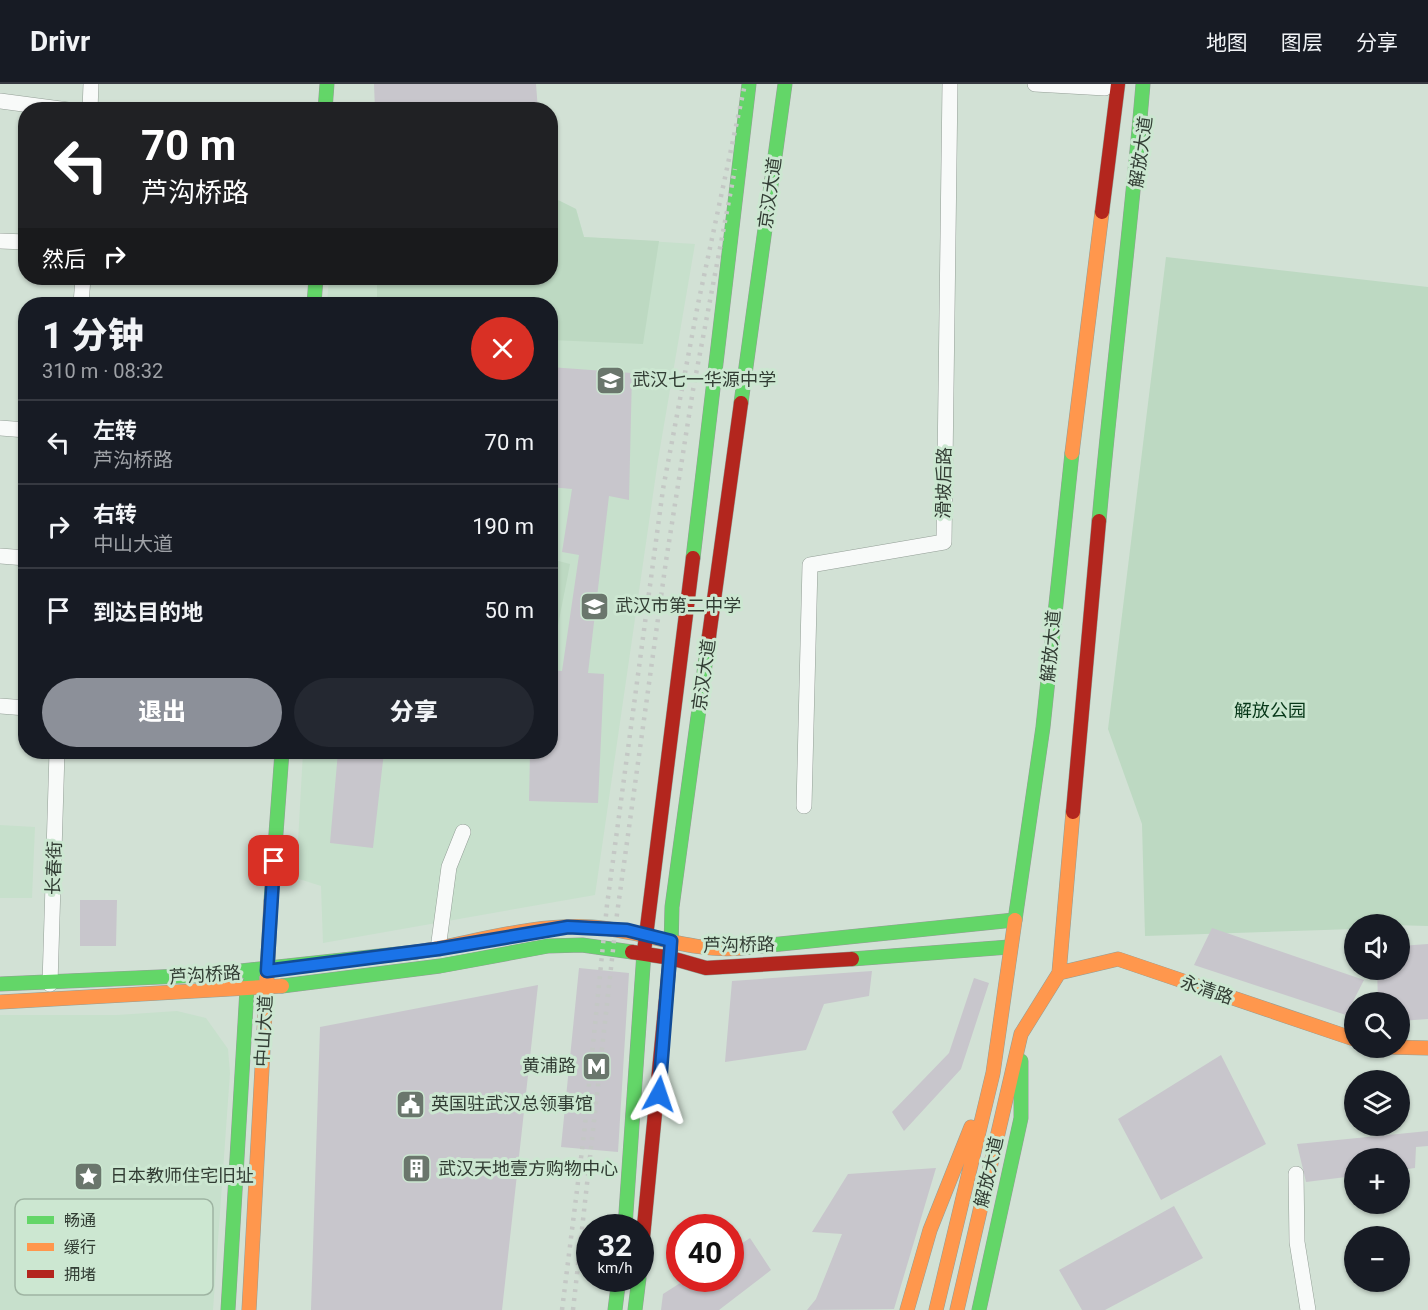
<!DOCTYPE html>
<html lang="zh">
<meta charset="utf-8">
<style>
:root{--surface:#171b24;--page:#242831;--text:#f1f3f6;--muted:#9ea1a6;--line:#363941;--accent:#8c9099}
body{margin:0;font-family:Roboto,"Noto Sans SC",sans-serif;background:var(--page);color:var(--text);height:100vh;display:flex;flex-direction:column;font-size:22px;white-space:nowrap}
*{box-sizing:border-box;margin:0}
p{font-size:20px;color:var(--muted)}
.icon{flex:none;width:33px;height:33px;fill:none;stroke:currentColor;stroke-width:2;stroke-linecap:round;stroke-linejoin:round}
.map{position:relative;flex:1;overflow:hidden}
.panel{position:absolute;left:18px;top:213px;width:540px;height:462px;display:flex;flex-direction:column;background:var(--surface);border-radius:24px;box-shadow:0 2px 4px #0004}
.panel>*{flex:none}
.top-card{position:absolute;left:18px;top:18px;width:540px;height:183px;border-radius:24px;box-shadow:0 2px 4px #0004;background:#202124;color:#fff;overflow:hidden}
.controls{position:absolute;left:1344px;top:830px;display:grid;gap:12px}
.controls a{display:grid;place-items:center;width:66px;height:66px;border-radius:50%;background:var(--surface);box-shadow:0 2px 4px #0004;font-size:30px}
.speed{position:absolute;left:576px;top:1130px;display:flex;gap:12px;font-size:30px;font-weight:700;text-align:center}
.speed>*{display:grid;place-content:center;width:78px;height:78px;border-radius:50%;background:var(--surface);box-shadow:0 2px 4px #0004;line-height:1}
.speed small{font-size:15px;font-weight:400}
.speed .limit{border:9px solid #d22;background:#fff;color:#111}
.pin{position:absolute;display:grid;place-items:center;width:51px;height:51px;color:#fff;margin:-26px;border-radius:12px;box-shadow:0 3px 9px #0006}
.me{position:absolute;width:66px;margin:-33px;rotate:5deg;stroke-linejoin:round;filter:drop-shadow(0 0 4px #0008)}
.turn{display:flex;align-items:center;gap:21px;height:126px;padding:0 24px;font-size:27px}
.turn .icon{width:78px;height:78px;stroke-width:2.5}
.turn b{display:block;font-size:42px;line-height:51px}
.then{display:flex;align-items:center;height:57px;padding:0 24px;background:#0003;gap:12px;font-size:22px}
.round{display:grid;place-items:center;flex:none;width:63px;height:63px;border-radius:32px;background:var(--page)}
.summary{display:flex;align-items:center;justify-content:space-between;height:102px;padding:0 24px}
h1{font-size:36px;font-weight:800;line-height:45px}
.cta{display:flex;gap:12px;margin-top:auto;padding:12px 24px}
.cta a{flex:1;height:69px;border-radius:36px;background:var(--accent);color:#fff;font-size:24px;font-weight:800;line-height:69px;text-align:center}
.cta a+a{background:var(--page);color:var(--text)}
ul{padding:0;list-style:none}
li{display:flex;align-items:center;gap:18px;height:84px;padding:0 24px;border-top:2px solid var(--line)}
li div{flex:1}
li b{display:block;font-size:22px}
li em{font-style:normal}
header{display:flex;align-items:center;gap:36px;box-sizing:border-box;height:84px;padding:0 30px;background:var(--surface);border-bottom:2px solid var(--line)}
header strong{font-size:28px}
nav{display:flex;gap:33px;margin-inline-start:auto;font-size:21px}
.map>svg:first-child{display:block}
</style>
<header>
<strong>Drivr</strong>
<nav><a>地图</a><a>图层</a><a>分享</a></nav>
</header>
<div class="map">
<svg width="1428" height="1226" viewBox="0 0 1428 1226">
<rect width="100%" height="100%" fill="#d2e1d5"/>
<path fill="#c7e0cc" d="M554,114L576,125L584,153L695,160L658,376L595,811L323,859L321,802L296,794L303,668H550V220H327L329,194H550V115Z
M0,741L35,743L32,814H0Z
M177,927L206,934L228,965L230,989L213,1226H0V931H117Z"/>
<path fill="#bdd9c2" d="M554,114L576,125L584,153L659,157L643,260L551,256L550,220H377V194H550V115Z
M1166,173L1428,203V842L1354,840V845L1145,852L1142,740L1108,645Z
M551,475L570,480L551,577L550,475Z"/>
<path fill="#c8c6cc" d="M374,0H536L538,26H375Z
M550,283L632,289L629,416L609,412L588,589L604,590L598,719L529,717L530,668H550V586L562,587L579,471L562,468L572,405L550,403Z
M338,668H384L373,764L330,759Z
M80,816H117L116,862H80Z
M1212,844L1364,896L1346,931L1194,881Z
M1428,860V935L1400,937V918H1378L1377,885H1400V862Z
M579,884L629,889L618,1068L561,1063Z
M872,887L869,912L824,920L806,966L725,978L732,897Z
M974,894L989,899L961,985L904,1047L892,1028L949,969Z
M538,901L502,1226H311L320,943Z
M1221,971L1266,1060L1161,1116L1118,1035Z
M1428,1047V1062L1416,1063L1415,1084L1400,1086V1074H1354V1092L1306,1098L1297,1060Z
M936,1084L894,1225L807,1226L816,1215L842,1150L812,1148L848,1090Z
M1174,1122L1203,1174L1105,1226H1082L1059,1186Z
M750,1154L771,1186L719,1226H661L663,1210L688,1194H730V1167Z"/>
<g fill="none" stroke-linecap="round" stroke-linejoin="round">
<defs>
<path id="street" d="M1035,0L1105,4
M0,17L68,26
M90,26L91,0
M0,157L26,158
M81,220L83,194
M0,344L26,346
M0,472L26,474
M0,622L26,624
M804,722L810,481L944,458L950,0
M438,865L449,783L463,748
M50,900L57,668
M1296,1090L1297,1158L1308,1226"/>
<path id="fast" d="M325,26L327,0
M314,220L316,194
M741,319L785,0
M1099,437C1112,291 1131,146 1143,0
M693,474L749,0
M271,817L282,668
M1015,836L1043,643L1072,369
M671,863L672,823L709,552
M741,864L1014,836
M852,875L1009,863
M0,900L204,891L416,868
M282,902L440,882L548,862L582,861L632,868
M625,1143L644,868
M228,1226L247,905L252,894
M615,1226L619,1194
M635,1226L639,1194
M979,1226L1021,1034V977"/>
<path id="slow" d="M1072,369L1102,128
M416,868C473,859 533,839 592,843C642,846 690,869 741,864
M1059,889L1118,875L1354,955
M0,918L282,902
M1386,963L1428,964
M249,1226L271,817
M907,1226L930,1146L971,1043
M936,1226L993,989L1015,836
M957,1226L1021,950L1059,889L1073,728"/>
<path id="jam" d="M1102,128L1118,0
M709,552L741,319
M1073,728L1099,437
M632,868L671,874L706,884L852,875
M644,868L693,474
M640,1184L671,863"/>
</defs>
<use href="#street" stroke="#939e96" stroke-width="16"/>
<use href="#fast" stroke="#939e96" stroke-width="15"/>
<use href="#slow" stroke="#939e96" stroke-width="15"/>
<use href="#jam" stroke="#939e96" stroke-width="15"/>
<use href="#street" stroke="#f8faf9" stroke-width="15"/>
<use href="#fast" stroke="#63d668" stroke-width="14"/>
<use href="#slow" stroke="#ff974d" stroke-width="14"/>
<use href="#jam" stroke="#b3261e" stroke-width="14"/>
<path stroke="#c4c8c5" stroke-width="4.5" stroke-dasharray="3 6" stroke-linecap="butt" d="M562,1226L584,1050L607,821L663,405L698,220L745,0
M573,1226L617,830L666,477L693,306L735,85"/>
</g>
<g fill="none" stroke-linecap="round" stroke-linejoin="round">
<defs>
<path id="route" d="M274,777L267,887L438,865L568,843L627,846L671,857L659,1010"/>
</defs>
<use href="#route" stroke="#114b97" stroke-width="15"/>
<use href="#route" stroke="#1a73e8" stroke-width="10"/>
</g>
<defs>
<symbol id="school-square" viewBox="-11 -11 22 22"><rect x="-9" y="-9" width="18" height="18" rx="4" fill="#6a766c" stroke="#cce7d1"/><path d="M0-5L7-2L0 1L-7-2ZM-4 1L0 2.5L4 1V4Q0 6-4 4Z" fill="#fff"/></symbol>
<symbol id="metro-square" viewBox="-11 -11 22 22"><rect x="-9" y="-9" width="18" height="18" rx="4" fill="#6a766c" stroke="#cce7d1"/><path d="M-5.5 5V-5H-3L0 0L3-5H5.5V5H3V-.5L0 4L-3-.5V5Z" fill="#fff"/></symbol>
<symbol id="civic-square" viewBox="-11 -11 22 22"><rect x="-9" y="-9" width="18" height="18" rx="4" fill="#6a766c" stroke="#cce7d1"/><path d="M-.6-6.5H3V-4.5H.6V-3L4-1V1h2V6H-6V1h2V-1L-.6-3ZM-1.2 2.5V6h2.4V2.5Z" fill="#fff"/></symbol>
<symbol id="building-square" viewBox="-11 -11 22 22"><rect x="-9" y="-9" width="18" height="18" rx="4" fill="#6a766c" stroke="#cce7d1"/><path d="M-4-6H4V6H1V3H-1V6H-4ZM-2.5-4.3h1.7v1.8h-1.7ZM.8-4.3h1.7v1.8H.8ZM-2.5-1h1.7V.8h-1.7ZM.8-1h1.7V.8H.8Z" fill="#fff"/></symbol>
<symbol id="sight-square" viewBox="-11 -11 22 22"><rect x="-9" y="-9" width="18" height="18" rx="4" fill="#6a766c" stroke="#cce7d1"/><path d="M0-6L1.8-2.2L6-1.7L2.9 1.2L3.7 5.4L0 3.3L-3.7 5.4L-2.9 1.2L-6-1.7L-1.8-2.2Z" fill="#fff"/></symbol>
</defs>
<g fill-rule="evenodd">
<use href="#school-square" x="594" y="280" width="33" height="33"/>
<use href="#school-square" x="578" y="506" width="33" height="33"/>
<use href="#metro-square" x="580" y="966" width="33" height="33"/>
<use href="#civic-square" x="394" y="1004" width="33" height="33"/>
<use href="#building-square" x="400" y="1068" width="33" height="33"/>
<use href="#sight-square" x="72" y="1076" width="33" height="33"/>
</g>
<g text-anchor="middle" stroke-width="6" stroke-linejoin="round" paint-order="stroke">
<g font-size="18" fill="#323d34" stroke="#cce7d1">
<text transform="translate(1141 68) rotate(-82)" y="6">解放大道</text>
<text transform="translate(770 109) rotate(-82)" y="6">京汉大道</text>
<text transform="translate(944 399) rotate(-89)" y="6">滑坡后路</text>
<text transform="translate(1051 562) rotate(-85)" y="6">解放大道</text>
<text transform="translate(704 591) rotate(-82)" y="6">京汉大道</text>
<text transform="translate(54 784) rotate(-88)" y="6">长春街</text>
<text transform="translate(739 861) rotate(-1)" y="6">芦沟桥路</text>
<text transform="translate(205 891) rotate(-4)" y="6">芦沟桥路</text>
<text transform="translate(1207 906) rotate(19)" y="6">永清路</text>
<text transform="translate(264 947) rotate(-87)" y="6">中山大道</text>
<text transform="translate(989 1088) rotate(-77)" y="6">解放大道</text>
</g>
<g font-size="18" fill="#323d34" stroke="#cce7d1" text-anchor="start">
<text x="632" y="302">武汉七一华源中学</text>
<text x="615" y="528">武汉市第二中学</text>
<text x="576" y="988" text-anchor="end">黄浦路</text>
<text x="431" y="1026">英国驻武汉总领事馆</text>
<text x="438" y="1091">武汉天地壹方购物中心</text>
<text x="110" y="1098">日本教师住宅旧址</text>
</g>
<g font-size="18" fill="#063718" stroke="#cce7d1">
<text x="1270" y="633">解放公园</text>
</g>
</g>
<rect x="15" y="1115" width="198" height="96" rx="9" fill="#cce7d1" stroke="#9eb4a2" stroke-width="1.5"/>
<rect x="27" y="1132" width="27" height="8" fill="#63d668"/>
<rect x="27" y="1159" width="27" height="8" fill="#ff974d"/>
<rect x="27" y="1186" width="27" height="8" fill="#b3261e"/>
<g font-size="16" fill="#323d34">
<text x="64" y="1142">畅通</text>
<text x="64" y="1169">缓行</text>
<text x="64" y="1196">拥堵</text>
</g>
</svg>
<div class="controls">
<a><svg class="icon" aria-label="sound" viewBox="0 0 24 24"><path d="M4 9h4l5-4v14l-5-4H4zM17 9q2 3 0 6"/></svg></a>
<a><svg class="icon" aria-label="search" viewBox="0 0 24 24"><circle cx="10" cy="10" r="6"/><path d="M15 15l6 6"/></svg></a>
<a><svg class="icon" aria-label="layers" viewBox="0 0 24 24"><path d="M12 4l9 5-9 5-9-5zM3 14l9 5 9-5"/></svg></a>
<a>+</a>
<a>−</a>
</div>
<div class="speed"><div>32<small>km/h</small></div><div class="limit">40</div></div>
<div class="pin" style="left:274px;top:777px;background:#d93025"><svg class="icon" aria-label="arrive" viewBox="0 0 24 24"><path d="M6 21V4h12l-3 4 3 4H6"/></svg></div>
<svg class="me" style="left:659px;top:1010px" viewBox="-20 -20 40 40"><path d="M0-17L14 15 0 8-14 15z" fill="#1a73e8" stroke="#fff" stroke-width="4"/></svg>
<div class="top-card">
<div class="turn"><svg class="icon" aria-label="left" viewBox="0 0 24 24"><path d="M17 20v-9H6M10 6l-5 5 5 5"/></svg><div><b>70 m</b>芦沟桥路</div></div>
<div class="then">然后<svg class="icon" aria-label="right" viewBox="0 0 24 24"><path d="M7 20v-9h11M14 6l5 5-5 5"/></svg></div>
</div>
<section class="panel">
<div class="summary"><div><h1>1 分钟</h1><p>310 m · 08:32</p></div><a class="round" style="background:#d93025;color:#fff"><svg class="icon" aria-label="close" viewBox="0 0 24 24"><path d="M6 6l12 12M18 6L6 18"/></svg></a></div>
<ul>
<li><svg class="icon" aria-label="left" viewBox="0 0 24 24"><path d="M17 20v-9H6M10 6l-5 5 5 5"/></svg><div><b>左转</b><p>芦沟桥路</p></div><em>70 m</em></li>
<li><svg class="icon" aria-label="right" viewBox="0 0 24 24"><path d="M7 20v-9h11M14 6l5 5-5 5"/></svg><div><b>右转</b><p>中山大道</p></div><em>190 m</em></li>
<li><svg class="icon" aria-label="arrive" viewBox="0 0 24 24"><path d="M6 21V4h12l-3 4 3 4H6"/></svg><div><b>到达目的地</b></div><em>50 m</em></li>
</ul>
<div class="cta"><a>退出</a><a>分享</a></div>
</section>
</div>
